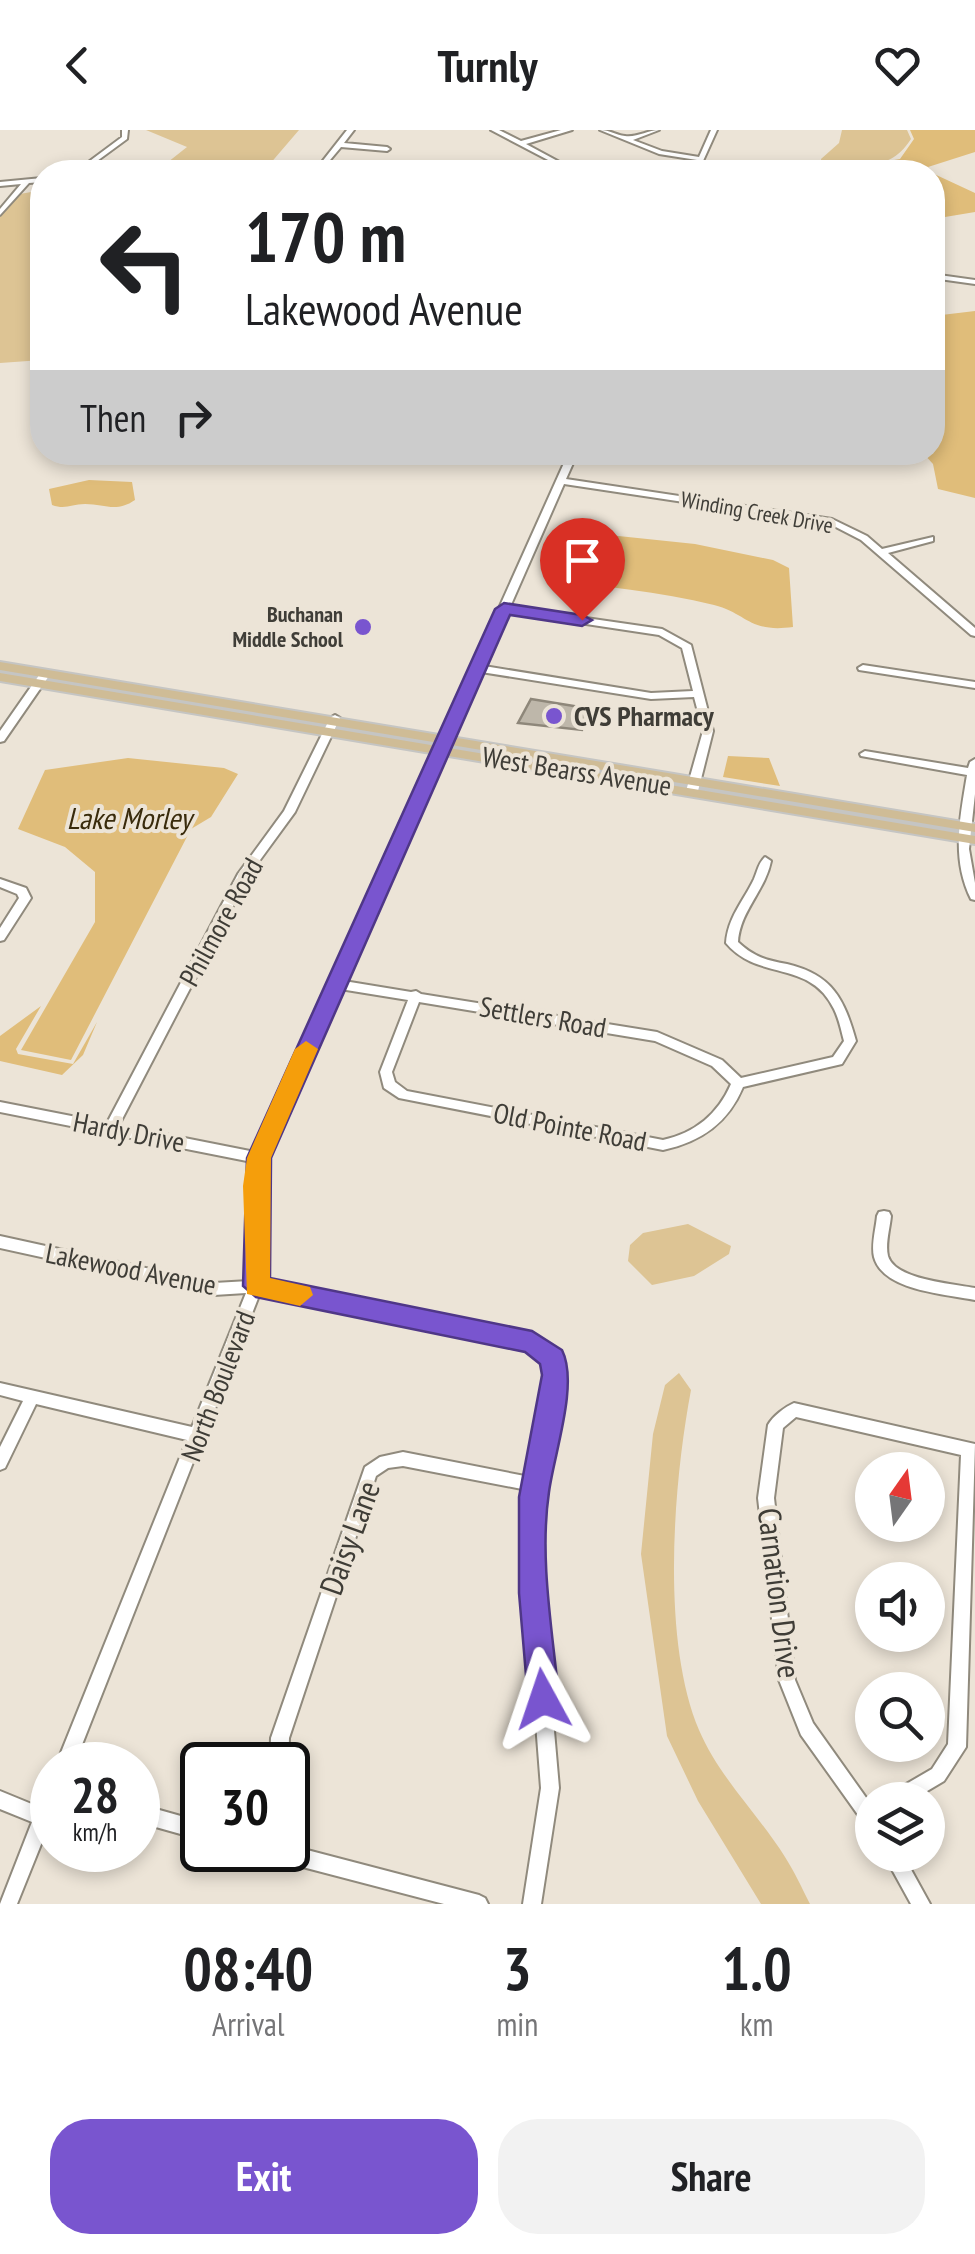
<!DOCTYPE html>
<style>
:root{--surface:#fff;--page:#f2f2f2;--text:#202124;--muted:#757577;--accent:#7955cf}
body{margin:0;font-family:"PT Sans Narrow",sans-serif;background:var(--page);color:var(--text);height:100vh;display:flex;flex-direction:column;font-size:38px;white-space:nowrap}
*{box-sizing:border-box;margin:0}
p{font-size:32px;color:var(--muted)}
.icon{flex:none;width:55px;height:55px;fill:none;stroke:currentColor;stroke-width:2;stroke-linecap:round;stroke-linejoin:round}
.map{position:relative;height:1774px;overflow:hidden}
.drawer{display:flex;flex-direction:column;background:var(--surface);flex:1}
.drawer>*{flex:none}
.top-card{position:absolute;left:30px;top:30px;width:915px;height:305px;border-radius:40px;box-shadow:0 5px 15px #0003;background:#fff;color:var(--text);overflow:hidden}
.needle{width:65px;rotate:14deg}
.buttons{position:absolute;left:855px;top:1322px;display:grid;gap:20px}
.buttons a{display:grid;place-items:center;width:90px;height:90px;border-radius:50%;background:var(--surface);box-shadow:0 5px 15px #0003;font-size:50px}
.speed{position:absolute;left:30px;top:1612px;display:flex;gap:20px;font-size:50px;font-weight:700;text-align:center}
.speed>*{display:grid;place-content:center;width:130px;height:130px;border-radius:50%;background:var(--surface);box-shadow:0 5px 15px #0003;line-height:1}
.speed small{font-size:25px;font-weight:400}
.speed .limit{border:5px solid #111;border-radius:15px;background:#fff;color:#111}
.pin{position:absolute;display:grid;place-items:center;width:85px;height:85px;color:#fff;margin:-102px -42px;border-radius:50% 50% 50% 0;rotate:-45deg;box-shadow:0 0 10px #0007}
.pin .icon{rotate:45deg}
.me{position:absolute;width:110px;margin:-55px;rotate:355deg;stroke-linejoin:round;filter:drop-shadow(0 0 8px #0008)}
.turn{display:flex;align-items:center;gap:35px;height:210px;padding:0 50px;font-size:45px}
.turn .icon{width:130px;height:130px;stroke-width:2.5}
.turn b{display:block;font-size:70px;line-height:85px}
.then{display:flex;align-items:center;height:95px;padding:0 50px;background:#0003;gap:20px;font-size:38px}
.eta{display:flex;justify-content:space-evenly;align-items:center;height:170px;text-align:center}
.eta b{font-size:60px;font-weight:600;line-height:70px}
.primary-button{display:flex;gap:20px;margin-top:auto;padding:20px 50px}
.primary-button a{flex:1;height:115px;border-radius:40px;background:var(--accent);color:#fff;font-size:40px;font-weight:600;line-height:115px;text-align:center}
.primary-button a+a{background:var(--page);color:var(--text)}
header{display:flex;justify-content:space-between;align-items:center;height:130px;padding:0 50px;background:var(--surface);font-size:45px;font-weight:600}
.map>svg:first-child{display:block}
</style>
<header><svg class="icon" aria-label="back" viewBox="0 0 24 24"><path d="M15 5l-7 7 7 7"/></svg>Turnly<svg class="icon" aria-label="heart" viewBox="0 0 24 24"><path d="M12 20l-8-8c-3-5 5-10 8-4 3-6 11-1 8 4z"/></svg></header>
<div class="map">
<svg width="975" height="1774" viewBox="0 0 975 1774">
<rect width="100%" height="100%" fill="#ece4d7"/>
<path fill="#ddc494" d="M299,0L263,42H146L163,36L187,17L146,0Z
M842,0H907L911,9C885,49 857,25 822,41L821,29L839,13Z
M42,60V230L0,233V87L20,64Z
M688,1094L731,1116L729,1124L694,1146L652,1155L628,1131L630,1115L643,1103Z
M679,1243L691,1260C673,1355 661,1510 699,1600C719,1647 758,1684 785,1727C794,1741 802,1758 810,1774H761L698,1671L667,1606L641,1424L653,1304L665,1255Z"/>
<path fill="#e0bd7a" d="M910,0H975V22L928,37L932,42H824L900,29L914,9Z
M932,43L975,63V82L933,89Z
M975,181V368L938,359L933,334L923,323L932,322L933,186Z
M89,350L132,352L135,370C116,383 105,374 85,374C71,374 66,380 52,375L49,359Z
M561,400L695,414L773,430L789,438L793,497C749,503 748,484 714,475C659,461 602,457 546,449Z
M728,626L769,628L780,656L723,647Z
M128,628L224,638L238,644L211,687L191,699L71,930L21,920L95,792V742L65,717L18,699L45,640Z
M41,876L16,919L18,924L73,934L97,892L83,925L62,945L0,931V906Z"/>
<path fill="#beb7aa" stroke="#8e877a" stroke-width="2.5" d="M531,569L586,578H590L582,600L518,593Z"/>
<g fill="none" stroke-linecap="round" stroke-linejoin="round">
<defs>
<path id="minor" d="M122,0H128L127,9L82,42H75L122,7Z
M347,0H354L344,13L387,17L390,19L387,21L341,17L320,42H314Z
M491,0H499L521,11L561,0H572L526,14L578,42H571Z
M600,0C610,0 616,5 625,6C636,8 648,0 659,0L633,10L662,21L699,27L711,0H717L698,42H692L697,30L659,24Z
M42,48V52L29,53L0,85V79L21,54L0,56V52Z
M932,144L975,150V154L932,148Z
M569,322H578L566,349L832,389L867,406L882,419L933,407V411L888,423L975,498V506L971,505L861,410L830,394L564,354L510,477L662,499L691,515L713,601L698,661L692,664L686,661L703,601L694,567L651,569L481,542L344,851L411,862L416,861L421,864L657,902L722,930L741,948L833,927L844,911C841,900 839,889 834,879C810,829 759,852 726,813C728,787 743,772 754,749C758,740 758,734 765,727L771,731C765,761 740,781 738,812C754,827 766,830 787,834C833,845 844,869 856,911L842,934L743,957C728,993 701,1012 663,1020L399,968L384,958L380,942L408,870L340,859L266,1028L263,1152L532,1206L558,1224L563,1245L542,1367V1463L559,1658L541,1774H523L541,1658L526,1463L527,1360L403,1336L388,1338L376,1346L289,1608L288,1635H270L271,1608L365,1337L380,1327L403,1322L530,1347L549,1245L546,1231L528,1217L260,1163L206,1302L208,1306L205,1311L201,1312L74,1635H56L187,1310L36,1274L5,1338L0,1340V1317L23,1271L0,1265V1253L192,1297L246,1163L214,1165L0,1118V1106L214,1153L249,1151L252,1032L0,982V972L107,993L238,744L284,681L330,588L335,585L340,588L295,682L249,745L119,995L255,1022ZM507,482L659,505L682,518L693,561L651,563L484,536ZM419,872L655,911L712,936L731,954C718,984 695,1003 663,1010L407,961L395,952L392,942Z
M863,535L975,552V558L859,540L858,538Z
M46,540L51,543L4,611L0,612V601L42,541Z
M865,621L968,638L970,632L975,629V664L969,719L975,753V770L971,769C951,729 960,687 967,645L861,626L860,624Z
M0,749L26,758L31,768L4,810L0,811V798L19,768L17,764L0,757Z
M884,1081L889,1082L891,1086C890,1098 885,1114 888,1126C895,1150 954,1154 975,1158V1170C946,1164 883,1161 874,1127C871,1115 876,1098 877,1086L879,1082Z
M794,1273L975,1314L966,1617L944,1651L912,1670H886L889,1664L932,1639L948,1614L961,1325L796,1287L783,1298L774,1368L795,1550L813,1593L872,1676V1699L866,1696L801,1605L779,1550L758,1368L768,1295C773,1286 785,1277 794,1273Z
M52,1657V1687L17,1774H0L32,1692L0,1679V1661L39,1677L46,1660Z
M138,1674L202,1692V1710L138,1692Z
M288,1715L479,1765L485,1768L488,1774H444L272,1729L266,1726L263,1720H288Z
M884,1725H903L930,1774H911Z"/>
<path id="major" d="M0,532L975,694V702L0,540Z
M0,543L975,706V714L0,551Z"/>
</defs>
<use href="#minor" stroke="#908a7d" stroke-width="4"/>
<use href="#major" stroke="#c5c5c3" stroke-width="4"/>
<use href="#minor" fill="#fff" fill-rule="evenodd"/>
<use href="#major" fill="#cfbc96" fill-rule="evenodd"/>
</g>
<path fill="#7955cf" stroke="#4f3787" stroke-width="2.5" d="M504,473L582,485L592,490L582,496L510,485L271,1028L270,1148L532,1201L562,1220C579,1254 554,1324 549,1362C539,1429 553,1503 559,1569L554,1580L543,1584L532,1580L528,1569L519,1463V1367L542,1245L540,1234L525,1222L256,1167L243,1156L247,1028L495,479Z"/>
<path fill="#f59e0b" d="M306,911L318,919L271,1028L270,1148L310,1157L313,1165L300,1176L247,1164L243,1056L247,1028L295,919Z"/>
<g fill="#7955cf" stroke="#ece4d7" stroke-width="4">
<circle cx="363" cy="497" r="10"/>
<circle cx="554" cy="586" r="10"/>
</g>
<g text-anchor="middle" stroke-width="8" stroke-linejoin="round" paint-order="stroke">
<g font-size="22" fill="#3f3d37" stroke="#ece4d7">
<text transform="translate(757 382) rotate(10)" y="8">Winding Creek Drive</text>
</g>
<g font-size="22" font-weight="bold" fill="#3f3d37" stroke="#ece4d7" text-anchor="end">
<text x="343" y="492">Buchanan<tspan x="343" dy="25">Middle School</tspan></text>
</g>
<g font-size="28" font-weight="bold" fill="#3f3d37" stroke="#ece4d7" text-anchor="start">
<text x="574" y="596">CVS Pharmacy</text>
</g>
<g font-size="28" fill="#3f3d37" stroke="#ece4d7">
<text transform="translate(577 641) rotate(9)" y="10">West Bearss Avenue</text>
<text transform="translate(221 792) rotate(-61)" y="10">Philmore Road</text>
<text transform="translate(543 887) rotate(10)" y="10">Settlers Road</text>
<text transform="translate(570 997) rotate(11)" y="10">Old Pointe Road</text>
<text transform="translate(129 1002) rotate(11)" y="10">Hardy Drive</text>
<text transform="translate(131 1139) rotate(11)" y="10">Lakewood Avenue</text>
<text transform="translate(218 1256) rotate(-69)" y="10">North Boulevard</text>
</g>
<g font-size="30" font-style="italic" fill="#392b0c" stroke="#ece4d7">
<text x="129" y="699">Lake Morley</text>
</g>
<g font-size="32" fill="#3f3d37" stroke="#ece4d7">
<text transform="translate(350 1408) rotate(-70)" y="11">Daisy Lane</text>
<text transform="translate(779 1463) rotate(83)" y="11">Carnation Drive</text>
</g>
</g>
</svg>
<div class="buttons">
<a><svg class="needle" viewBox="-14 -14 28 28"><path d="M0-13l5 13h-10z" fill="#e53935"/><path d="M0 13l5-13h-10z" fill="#757577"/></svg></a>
<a><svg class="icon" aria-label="sound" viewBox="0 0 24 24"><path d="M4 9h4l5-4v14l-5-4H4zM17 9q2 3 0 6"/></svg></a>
<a><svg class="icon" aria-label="search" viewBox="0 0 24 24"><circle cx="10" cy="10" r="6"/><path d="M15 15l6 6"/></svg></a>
<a><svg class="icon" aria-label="layers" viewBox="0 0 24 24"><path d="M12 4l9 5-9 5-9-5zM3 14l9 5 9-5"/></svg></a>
</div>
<div class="speed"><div>28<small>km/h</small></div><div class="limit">30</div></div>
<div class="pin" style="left:582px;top:490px;background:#d93025"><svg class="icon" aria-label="arrive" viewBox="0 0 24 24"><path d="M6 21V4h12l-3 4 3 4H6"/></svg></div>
<svg class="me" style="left:543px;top:1569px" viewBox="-20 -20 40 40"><path d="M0-17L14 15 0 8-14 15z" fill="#7955cf" stroke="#fff" stroke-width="4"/></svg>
<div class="top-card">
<div class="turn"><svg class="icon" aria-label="left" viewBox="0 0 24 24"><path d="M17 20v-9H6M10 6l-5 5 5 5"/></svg><div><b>170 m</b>Lakewood Avenue</div></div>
<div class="then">Then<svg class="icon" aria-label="right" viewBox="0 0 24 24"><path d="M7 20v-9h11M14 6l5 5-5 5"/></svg></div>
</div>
</div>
<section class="drawer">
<div class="eta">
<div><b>08:40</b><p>Arrival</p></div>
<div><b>3</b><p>min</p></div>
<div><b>1.0</b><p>km</p></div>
</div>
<div class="primary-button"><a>Exit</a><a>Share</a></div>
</section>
